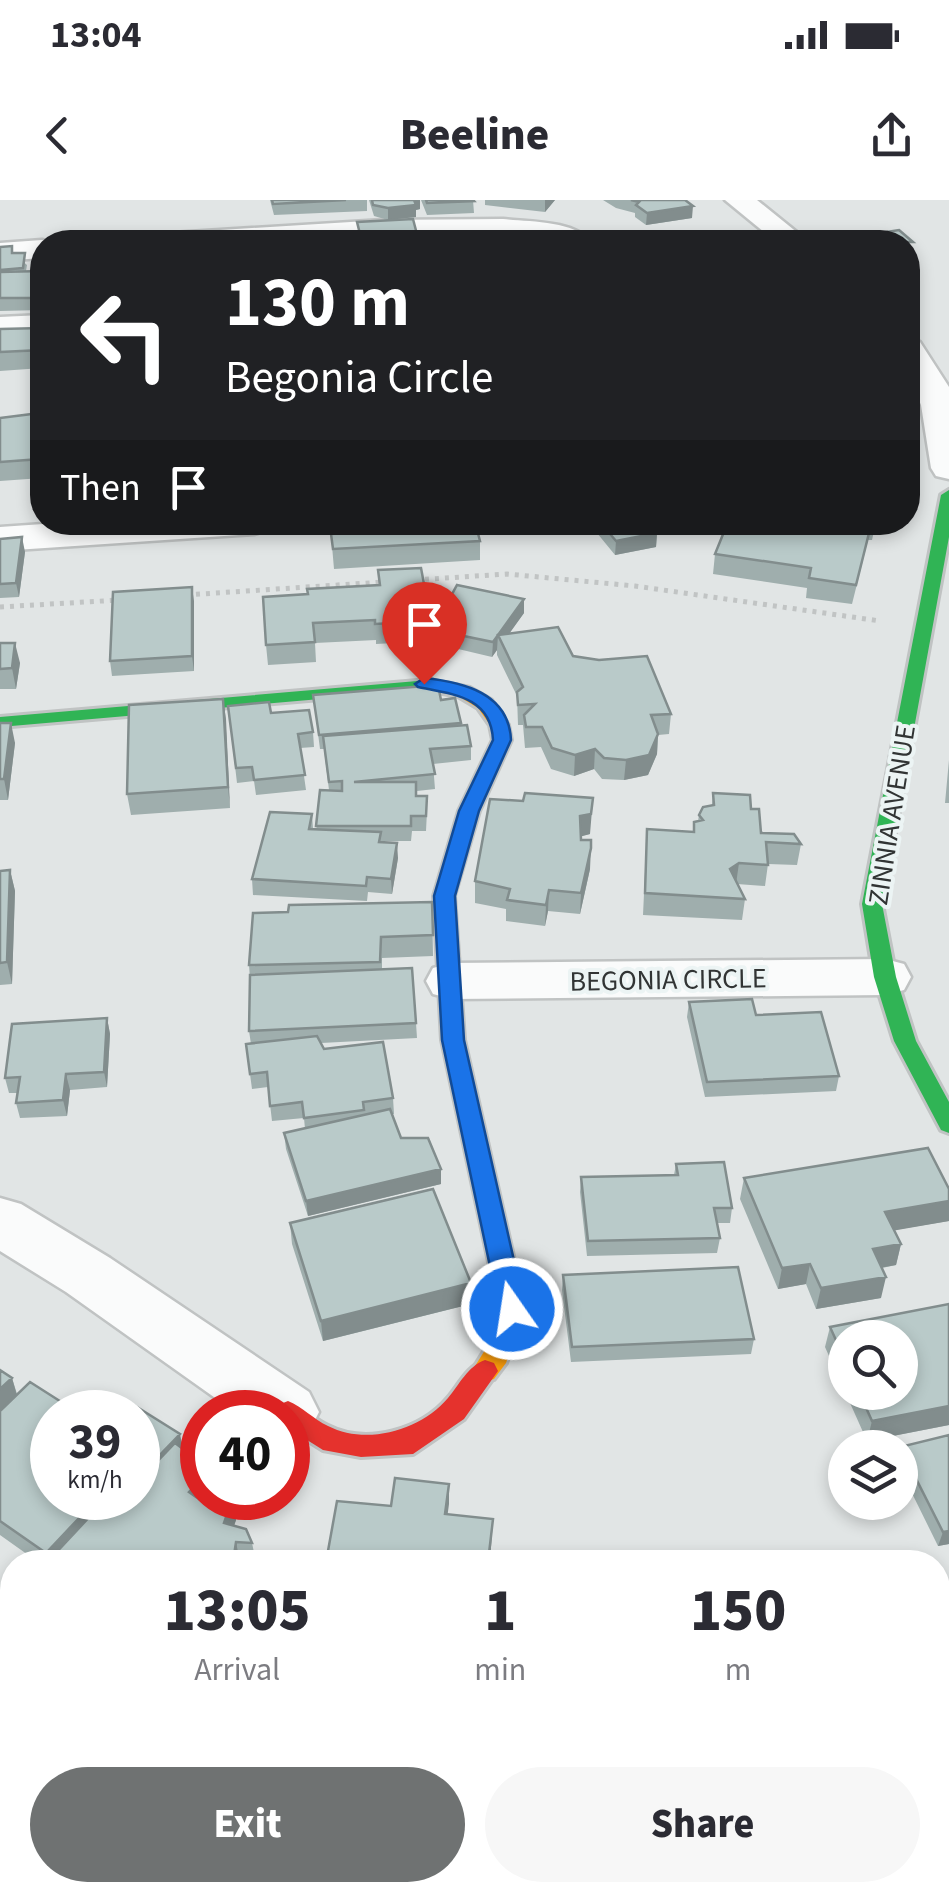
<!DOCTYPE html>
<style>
:root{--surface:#fff;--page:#f7f7f7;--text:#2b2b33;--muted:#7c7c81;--accent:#6f7272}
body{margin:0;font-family:"Source Sans 3",sans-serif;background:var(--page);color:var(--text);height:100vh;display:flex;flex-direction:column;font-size:38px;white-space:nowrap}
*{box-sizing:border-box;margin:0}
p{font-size:32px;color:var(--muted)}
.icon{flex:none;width:55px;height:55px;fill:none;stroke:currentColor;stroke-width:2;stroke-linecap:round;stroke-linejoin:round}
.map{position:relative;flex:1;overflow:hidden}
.sheet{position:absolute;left:0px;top:1350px;width:950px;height:352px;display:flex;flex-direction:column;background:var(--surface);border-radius:40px 40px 0 0;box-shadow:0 5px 15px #0003}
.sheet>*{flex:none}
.top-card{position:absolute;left:30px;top:30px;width:890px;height:305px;border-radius:40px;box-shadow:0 5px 15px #0003;background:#202124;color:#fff;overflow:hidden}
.controls{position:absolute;left:828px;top:1120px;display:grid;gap:20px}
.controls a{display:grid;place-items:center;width:90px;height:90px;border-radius:50%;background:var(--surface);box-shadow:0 5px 15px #0003;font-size:50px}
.speed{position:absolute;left:30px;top:1190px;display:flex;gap:20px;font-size:50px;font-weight:700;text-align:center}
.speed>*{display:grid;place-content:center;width:130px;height:130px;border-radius:50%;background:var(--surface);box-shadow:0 5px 15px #0003;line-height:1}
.speed small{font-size:25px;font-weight:400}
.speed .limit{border:15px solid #d22;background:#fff;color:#111}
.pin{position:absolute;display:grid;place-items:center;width:85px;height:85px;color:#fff;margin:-102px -42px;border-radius:50% 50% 50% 0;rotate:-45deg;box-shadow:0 0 10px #0007}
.pin .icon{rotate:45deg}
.me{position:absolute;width:110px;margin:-55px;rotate:347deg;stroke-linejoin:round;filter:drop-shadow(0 0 8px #0008)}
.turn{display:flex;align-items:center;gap:35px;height:210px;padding:0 30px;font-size:45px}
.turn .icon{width:130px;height:130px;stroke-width:2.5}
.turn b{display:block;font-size:70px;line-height:85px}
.then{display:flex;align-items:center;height:95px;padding:0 30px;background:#0003;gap:20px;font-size:38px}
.eta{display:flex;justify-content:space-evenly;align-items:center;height:170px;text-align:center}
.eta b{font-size:60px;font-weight:800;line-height:70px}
.action{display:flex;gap:20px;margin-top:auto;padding:20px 30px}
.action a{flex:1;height:115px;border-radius:60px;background:var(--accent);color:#fff;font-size:40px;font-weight:800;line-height:115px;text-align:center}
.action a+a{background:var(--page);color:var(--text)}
.status{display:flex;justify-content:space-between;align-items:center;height:70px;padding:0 50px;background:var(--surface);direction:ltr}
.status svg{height:28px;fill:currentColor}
header{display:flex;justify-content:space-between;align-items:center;height:130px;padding:0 30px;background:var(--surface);font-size:45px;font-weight:800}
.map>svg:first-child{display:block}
</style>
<div class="status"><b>13:04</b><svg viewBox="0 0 49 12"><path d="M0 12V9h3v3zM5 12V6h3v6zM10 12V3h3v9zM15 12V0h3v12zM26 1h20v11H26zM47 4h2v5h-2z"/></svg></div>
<header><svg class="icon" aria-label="back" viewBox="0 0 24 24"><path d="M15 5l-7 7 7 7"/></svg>Beeline<svg class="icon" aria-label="share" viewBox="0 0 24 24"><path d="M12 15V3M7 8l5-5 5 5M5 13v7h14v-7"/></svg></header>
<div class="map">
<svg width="949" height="1702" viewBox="0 0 949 1702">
<rect width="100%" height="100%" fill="#e1e5e5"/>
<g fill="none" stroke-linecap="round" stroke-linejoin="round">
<defs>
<path id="street" d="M725,0H757L809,42H776Z
M503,19C528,22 574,20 591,42L446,36L295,42H157L161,36L172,33L383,20Z
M42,40L52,42H42V58L0,61V43Z
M42,115V135L0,137V117Z
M908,139L920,142L949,187V279L936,276L931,268L921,205L908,173Z
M72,322H273L268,330L254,334L0,351V327Z
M885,759L904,764L911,777L904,790L885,795L452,799L433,794L426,781L433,768L452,763Z
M0,998L21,1004L110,1058L309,1192L319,1212L309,1232L288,1240V1212H235L66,1092L0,1051Z"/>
<path id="fast" d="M949,290V337L882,704L896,777L916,841L949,902V933L941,930L894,841L874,777L862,704L941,295Z
M429,480L435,481V489L0,527V517Z"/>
<path id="slow" d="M429,480L470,488L491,500L508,525L511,540L479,611L454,696L464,840L525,1109L506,1163L494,1179L485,1182L476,1179L472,1171L485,1150L499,1109L442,840L434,696L459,611L493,540L490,525L478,508L458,496L423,489V481Z"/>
<path id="jam" d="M485,1160L494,1163L498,1171L464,1219L413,1254L361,1257L323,1250L288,1228V1212H275L278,1205L288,1201C303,1207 313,1219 328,1226C367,1246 421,1230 448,1198C459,1185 468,1166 485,1160Z"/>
</defs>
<use href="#street" stroke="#c0c3c3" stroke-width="5"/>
<use href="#fast" stroke="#c0c3c3" stroke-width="6"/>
<use href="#slow" stroke="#c0c3c3" stroke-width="6"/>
<use href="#jam" stroke="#c0c3c3" stroke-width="6"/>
<path stroke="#c1c4c4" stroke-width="5" stroke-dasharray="4 6" stroke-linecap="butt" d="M415,380L507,374L635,386L880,421
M186,395L383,382
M0,407L119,400"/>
<path stroke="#c1c4c4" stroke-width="8" stroke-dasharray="6 10" stroke-linecap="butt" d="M0,1395L12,1404
M689,1690L695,1702"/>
<use href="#street" fill="#fafbfb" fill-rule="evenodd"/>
<use href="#fast" fill="#30b455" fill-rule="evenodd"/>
<use href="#slow" fill="#ff9f0a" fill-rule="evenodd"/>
<use href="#jam" fill="#e5322d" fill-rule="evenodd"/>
</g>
<path fill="#9faead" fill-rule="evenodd" d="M270,0H367V11L274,15Z
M369,0H420V9L416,10V17L388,20L374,16Z
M421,0H473L474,13L427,15Z
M485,0H555L545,12L485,5Z
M603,0H685L692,18L646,25L635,17V13L616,8Z
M12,46L13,53L27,65L26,71H42V110L0,111V47Z
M42,128V168L0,171V129Z
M0,218L42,227V278L0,281Z
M354,322H475L480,341V360L334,369L331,334L355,333Z
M588,322H647L657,333L656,347L615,355Z
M654,322H692L684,331Z
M728,322H876L872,340H868L852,404L806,398L807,388L713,374L715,354Z
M0,339L25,352L19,397L0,398Z
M378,370L431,421V441L376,444V440L315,443L316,462L268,465L266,445L308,394L379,385Z
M194,401V471L112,476L110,461Z
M524,413L509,433L573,456L671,514L669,534L658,535L657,554L648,575L624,580L602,579L594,569L574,576L551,569L541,547L525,548L523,525H518L517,496L497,455V450L492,457L454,448V442L437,436V422Z
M0,443L20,463L16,489H0Z
M313,495L441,500L461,523L471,546V560L433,564L435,589L417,591V596L427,611L426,631H412L411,641H381L398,658L392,694L368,692L367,701L253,695L252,679L312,614L313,629H316L329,590L324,549H320Z
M223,499L230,608L131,615L127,594Z
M228,506L271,513L313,532L314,547L300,548L306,590L256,595L254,581L237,583Z
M0,523L15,543L8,600H0Z
M949,560V603H945Z
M713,593L751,609L761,633L801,644L797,665L768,664L765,686L737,684L745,699L742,720L643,715L647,629L693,632L694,622L698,621L699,615L712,605Z
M490,599L590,634L581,636L590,669L580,714L548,711L545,726L506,721V709L475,703V681Z
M10,670L15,691L12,784L0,785V671Z
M432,702L433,756L382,758V769L416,823L417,838L321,843L324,849L393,898L394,914H392L401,938L441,984L308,1016L286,949L284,933L305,929L304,918L272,921L268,887L252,889L246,844H251L249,831L250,779L249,765L288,712Z
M689,802L756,815L839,876L836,891L705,897L687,817Z
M107,818L110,834L107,887L70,890L67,916L20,918L16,903L18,893H9L5,878Z
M676,964L732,1008L730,1023H717L720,1038L717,1053L587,1056L580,992L581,977L674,975Z
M744,978L949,1021L894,1030L901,1044L896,1065L882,1068L881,1098L816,1109L806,1084L778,1089L740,999Z
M290,1023L471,1104L323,1141L292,1044Z
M563,1075L754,1139L751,1154L571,1162L562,1090Z
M949,1104V1225L867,1241L825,1147L830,1127ZM845,1138L900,1192H845Z
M0,1170L12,1178L17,1194L138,1298V1212L183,1249L202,1298H207L203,1302L206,1304L232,1300L236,1320L234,1326L252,1343L256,1362H38L0,1335Z
M900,1247L949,1344L938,1346L900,1269Z"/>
<path fill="#828d8d" d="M413,0H420V9L416,10V17L388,20V8Z
M545,0H555L545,12Z
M693,6L692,18L646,25L647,13Z
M40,213L42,227V271L40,259Z
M684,322H692L684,331Z
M657,333L656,347L615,355L616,341Z
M22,337L25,352L19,397L16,383Z
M192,387L194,401V471L192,456Z
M524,399V413L502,444L498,435Z
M498,435L497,450L492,457L493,442Z
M15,443L20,463L16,489L12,468Z
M223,499L226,519L230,608L228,587Z
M11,523L15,543L8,600L4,579Z
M658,534L657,554L648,575L624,580L626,560Z
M595,549L594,569L574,576L575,555Z
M593,598L590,634L579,637L580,616Z
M397,643L398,658L392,694L391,679Z
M591,648L590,669L580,714L581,693Z
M739,663L736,684L730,669Z
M10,670L15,691L12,784L7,762Z
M549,690L548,711L545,726L546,705Z
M107,818L110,834L107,887L104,872Z
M66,874L70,890L67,916L63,900Z
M441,969V984L308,1016L306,1001Z
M949,1001V1021L880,1033L885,1012Z
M901,1044L896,1065L868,1070L873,1049Z
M810,1064L806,1084L778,1089L782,1068Z
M886,1077L881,1098L816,1109L821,1088Z
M471,1083V1104L323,1141L321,1121Z
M12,1178L18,1199L0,1216V1189Z
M949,1206V1225L867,1241L872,1221Z
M180,1234L184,1254L156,1284L151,1264Z
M202,1278V1298H207L193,1312L189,1292Z
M449,1284V1304L445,1334V1314Z
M98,1298H123L56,1362H49L46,1353Z
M232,1300L236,1320L228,1343L224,1323Z
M493,1319L490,1362H488Z
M949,1331V1344L938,1346L943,1332Z
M236,1342L240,1362H233Z
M12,1618V1646L0,1665V1636Z"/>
<path fill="#b9cac9" stroke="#828d8d" stroke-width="2.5" d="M272,0H346L273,4Z
M372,0H414L416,5L388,8L373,5Z
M426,0H473L474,1L427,3Z
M631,0H685L693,6L647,13L636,5L639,2Z
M413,19L419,42H362L357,22Z
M899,30L913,42H839L835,40Z
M287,33L288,42H195L194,36Z
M561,40L562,42H526Z
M12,46V53H25L23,68L0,70V47Z
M42,71V98H0V72Z
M42,128V150L0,152V129Z
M40,213V259L0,262V218Z
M356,322H475L480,341L333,349L331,334L357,332Z
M600,322H647L657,333L616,341Z
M728,322H740L817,333L820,322H852L871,325L856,385L809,378L811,368L715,354Z
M22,337L16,383L0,384V339Z
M421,368L431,421L375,424V420L313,423L315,442L266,445L263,397L308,394L307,389L380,385L378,370Z
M457,385L524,399L493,442L454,434L459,429L437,422Z
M192,387V456L110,461L113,392Z
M558,427L573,456L599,460L647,456L671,514L651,515L658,534L649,555L626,560L604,558L595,549L575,555L552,548L542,527H526L524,515L535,504L518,505L517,492L523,487L498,435Z
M0,443H15L12,468L0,469Z
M438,485L441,500L455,498L461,523L319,535L313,495Z
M223,499L228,587L127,594L129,505Z
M269,502L271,513L309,510L313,532L298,534L305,575L254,580L252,567L236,568L228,506Z
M0,523H11L4,579H0Z
M467,525L471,546L430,549L435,574L354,582H416V596H427L426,616H411V626H316L320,590L342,591V581L329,582L323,536Z
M525,593L593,598L591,614L580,616L581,640H591V648L581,693L549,690L546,705L507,700L510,689L475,681L490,599L523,601Z
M713,593L750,595L751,609H759L761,633L794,634L801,644L766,642L768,665L739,663L730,669L745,699L645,693L647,629L694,632V622L703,620L699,615L703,607L714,605Z
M270,612L312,614L309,629L381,632L379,642L397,643L391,679L367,677L366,686L252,679Z
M10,670L7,762L0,763V671Z
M432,702L433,735L381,737L380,762L249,765L253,713L288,712L289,705Z
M412,768L416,823L249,831L250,775Z
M752,799L756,815L821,812L839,876L707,882L689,802Z
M107,818L104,872L66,874L63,900L16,903L20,877L5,878L12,824Z
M317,836L324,849L383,842L393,898L363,902L364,910L304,918L302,902L270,906L267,872L250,874L246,844Z
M390,909L401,938H428L441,969L306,1001L284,933Z
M928,948L949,989V1001L885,1012L901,1044L873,1049L886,1077L821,1088L810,1064L782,1068L744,978Z
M724,962L732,1008H714L720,1038L588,1041L581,977L678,975L676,964Z
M433,989L471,1083L321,1121L290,1023Z
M738,1067L754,1139L572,1147L563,1075Z
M949,1104V1206L872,1221L859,1192H900V1138H845V1160L830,1127Z
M0,1170L12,1178L0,1189Z
M30,1182L77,1212H52V1298H98L46,1353L0,1321V1211Z
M129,1202L180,1234L151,1264L138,1263V1212H119Z
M949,1235V1331L943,1332L900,1247Z
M175,1243L202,1263V1278L189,1292L206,1304L232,1300L224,1323L246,1329L252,1343L236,1342L233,1362H56L53,1356L107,1298H138V1268L150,1269Z
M395,1278L449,1284L445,1314L493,1319L488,1362H326L337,1301L391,1306Z
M0,1438L12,1445V1618L0,1636Z
M128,1690H251L256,1702H117Z
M478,1690H629L634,1702H446Z"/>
<path fill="#1a73e8" stroke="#114b97" stroke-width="2.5" d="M424,478C463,482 509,493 511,540L479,611L455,696L464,840L525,1109L521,1116L512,1119L503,1116L499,1109L442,840L434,696L459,611L493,540C491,496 451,494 418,487L415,484Z"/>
<g text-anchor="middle" stroke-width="8" stroke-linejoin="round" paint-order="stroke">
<g font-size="28" fill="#313434" stroke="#ecf4f4">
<text transform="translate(891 615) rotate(-81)" y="10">ZINNIA AVENUE</text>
<text transform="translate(668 779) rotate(-1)" y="10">BEGONIA CIRCLE</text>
</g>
</g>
</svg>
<div class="controls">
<a><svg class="icon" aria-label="search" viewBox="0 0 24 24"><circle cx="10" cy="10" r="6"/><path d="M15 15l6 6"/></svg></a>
<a><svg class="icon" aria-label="layers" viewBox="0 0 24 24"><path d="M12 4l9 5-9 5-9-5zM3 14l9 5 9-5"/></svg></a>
</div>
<div class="speed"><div>39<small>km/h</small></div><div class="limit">40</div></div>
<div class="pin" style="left:424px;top:484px;background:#d93025"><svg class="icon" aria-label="arrive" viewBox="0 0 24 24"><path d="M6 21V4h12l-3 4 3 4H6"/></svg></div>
<svg class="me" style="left:512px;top:1109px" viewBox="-20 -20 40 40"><circle r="17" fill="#1a73e8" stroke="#fff" stroke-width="3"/><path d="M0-11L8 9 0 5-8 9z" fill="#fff"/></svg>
<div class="top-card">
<div class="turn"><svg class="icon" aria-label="left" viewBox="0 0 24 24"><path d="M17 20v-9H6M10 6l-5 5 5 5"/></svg><div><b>130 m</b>Begonia Circle</div></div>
<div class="then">Then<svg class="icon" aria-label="arrive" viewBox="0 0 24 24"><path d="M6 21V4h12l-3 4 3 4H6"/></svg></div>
</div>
<section class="sheet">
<div class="eta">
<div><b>13:05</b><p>Arrival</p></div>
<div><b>1</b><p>min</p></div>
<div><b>150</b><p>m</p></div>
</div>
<div class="action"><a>Exit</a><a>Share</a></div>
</section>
</div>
